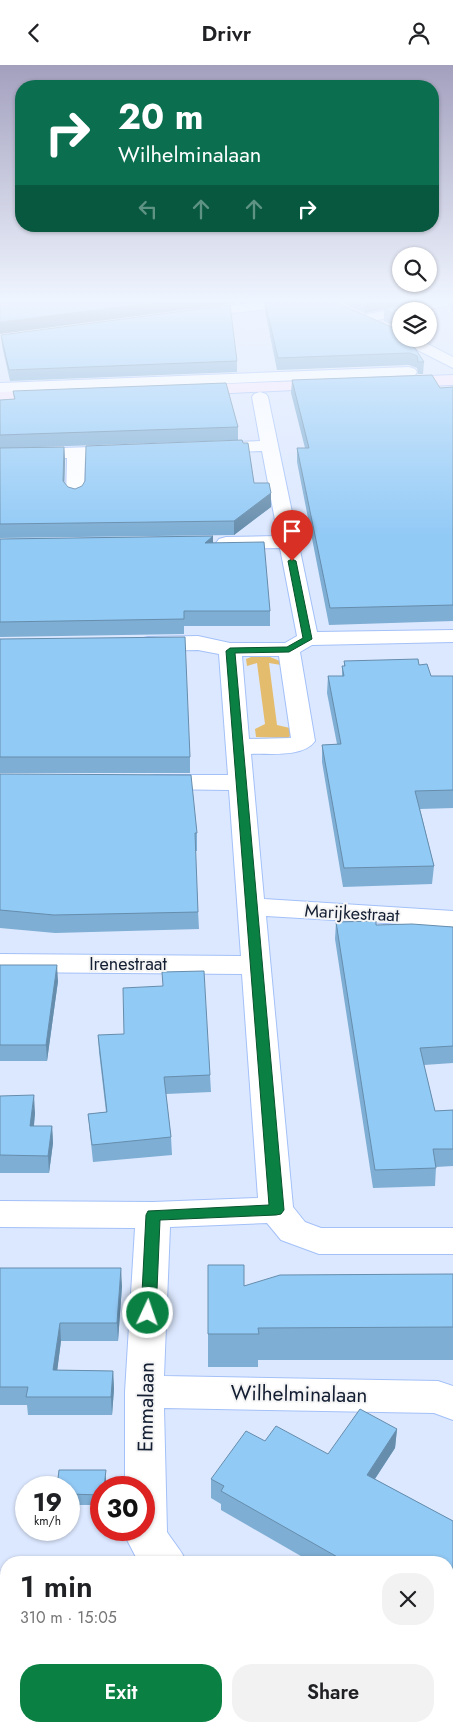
<!DOCTYPE html>
<meta charset="utf-8">
<style>
:root{--surface:#fff;--page:#f2f2f2;--text:#202124;--muted:#757577;--accent:#0b8043}
body{margin:0;font-family:Jost,sans-serif;background:var(--page);color:var(--text);height:100vh;display:flex;flex-direction:column;font-size:19px;white-space:nowrap}
*{box-sizing:border-box;margin:0}
p{font-size:16px;color:var(--muted)}
.icon{flex:none;width:28px;height:28px;fill:none;stroke:currentColor;stroke-width:2;stroke-linecap:round;stroke-linejoin:round}
.map{position:relative;flex:1;overflow:hidden}
.drawer{position:absolute;left:0px;top:1491px;width:454px;height:176px;display:flex;flex-direction:column;background:var(--surface);border-radius:20px 20px 0 0;box-shadow:0 1px 4px #0004}
.drawer>*{flex:none}
.banner{position:absolute;left:15px;top:15px;width:424px;height:152px;border-radius:20px;box-shadow:0 1px 4px #0004;background:#0b6e4f;color:#fff;overflow:hidden}
.buttons{position:absolute;left:392px;top:182px;display:grid;gap:10px}
.buttons a{display:grid;place-items:center;width:45px;height:45px;border-radius:50%;background:var(--surface);box-shadow:0 1px 4px #0004;font-size:25px}
.speed{position:absolute;left:15px;top:1411px;display:flex;gap:10px;font-size:25px;font-weight:700;text-align:center}
.speed>*{display:grid;place-content:center;width:65px;height:65px;border-radius:50%;background:var(--surface);box-shadow:0 1px 4px #0004;line-height:1}
.speed small{font-size:12px;font-weight:400}
.speed .limit{border:8px solid #d22;background:#fff;color:#111}
.pin{position:absolute;display:grid;place-items:center;width:42px;height:42px;color:#fff;margin:-51px -21px;border-radius:50% 50% 50% 0;rotate:-45deg;box-shadow:0 0 5px #0007}
.pin .icon{rotate:45deg}
.me{position:absolute;width:55px;margin:-28px;rotate:3deg;stroke-linejoin:round;filter:drop-shadow(0 0 4px #0008)}
.turn{display:flex;align-items:center;gap:18px;height:105px;padding:0 20px;font-size:22px}
.turn .icon{width:65px;height:65px;stroke-width:2.5}
.turn b{display:block;font-size:35px;line-height:42px}
.lanes{display:flex;align-items:center;height:48px;padding:0 20px;background:#0003;justify-content:center;gap:25px;direction:ltr}
.lanes .off{opacity:.35}
.round{display:grid;place-items:center;flex:none;width:52px;height:52px;border-radius:20px;background:var(--page)}
.overview{display:flex;align-items:center;justify-content:space-between;height:85px;padding:0 20px}
h1{font-size:30px;font-weight:600;line-height:38px}
.action{display:flex;gap:10px;margin-top:auto;padding:10px 20px}
.action a{flex:1;height:58px;border-radius:20px;background:var(--accent);color:#fff;font-size:20px;font-weight:600;line-height:58px;text-align:center}
.action a+a{background:var(--page);color:var(--text)}
header{display:flex;justify-content:space-between;align-items:center;height:65px;padding:0 20px;background:var(--surface);font-size:22px;font-weight:600}
.map>svg:first-child{display:block}
</style>
<header><svg class="icon" aria-label="back" viewBox="0 0 24 24"><path d="M15 5l-7 7 7 7"/></svg>Drivr<svg class="icon" aria-label="person" viewBox="0 0 24 24"><circle cx="12" cy="8" r="4"/><path d="M4 21q1-7 8-7t8 7"/></svg></header>
<div class="map">
<svg width="453" height="1667" viewBox="0 0 453 1667">
<rect width="100%" height="100%" fill="#dce8ff"/>
<path fill="#e4bc6d" d="M251,592H270L280,596L281,600L269,598L277,660L290,663L291,670L288,673L256,672L255,664L265,659L257,598L247,601L246,594Z"/>
<g fill="none" stroke-linecap="round" stroke-linejoin="round">
<defs>
<path id="street" d="M259,237H297L290,241L195,253L190,252L188,249L190,246L195,245Z
M426,237H452L450,240L421,246H401V250L364,258L359,257L357,254L359,251Z
M401,272V274H418L453,292V303L402,277L400,274Z
M409,302L415,304L417,307L415,310L0,328V318Z
M260,327L266,329L268,332L317,567L453,565V577L312,580L300,587L315,676C303,693 269,688 251,689L264,834L453,846V862L266,851L293,1142L305,1157L321,1163H453V1189H319L281,1175L267,1158L170,1162L164,1311L438,1316L453,1321V1355L434,1348L164,1343L167,1467C174,1478 182,1486 187,1498H139L125,1471V1465H144V1422H125V1327L135,1163L0,1162V1136L153,1137L258,1133L242,909L0,907V889L241,891L229,725L154,724L145,722L142,717L145,712L154,710H228L219,589L198,585L148,586L140,584L137,579L140,574L148,572L198,571L230,578H285L297,571L280,483L226,484L219,482L216,478L219,474L226,472L278,471L262,386L211,388L205,387L202,383L205,379L211,378L260,376L252,332L254,329ZM242,591H279L291,673L249,674Z
M123,381L129,382L132,386L129,390L85,392L84,430L81,434L75,436L69,434L66,430L67,393L0,395V385Z
M448,1645L453,1648V1667H411L409,1661H448Z"/>
<path id="secondary" d="M453,310V320L399,322L393,320L391,317L393,314L399,312Z
M328,315L334,317L336,320L334,323L191,330L185,328L183,325L185,322L191,320Z
M51,325L57,327L59,330L57,333L0,337V327Z"/>
</defs>
<use href="#street" stroke="#a3c0f8" stroke-width="2"/>
<use href="#secondary" stroke="#a3c0f8" stroke-width="2"/>
<use href="#street" fill="#fff" fill-rule="evenodd"/>
<use href="#secondary" fill="#f9e9fb" fill-rule="evenodd"/>
</g>
<path fill="#7eaed4" d="M265,237H334L401,266L424,297L423,309H418L417,303L409,300L277,305L265,246Z
M340,237H418L401,246V264L384,256V244L402,240L365,248Z
M449,237H453V247L449,242Z
M1,270L237,296V307L10,316L2,281Z
M292,315L440,323L453,322V556L329,560L297,397V383H305L291,328Z
M13,326L238,362V375L12,383L64,382L65,395L64,418L68,422L75,424L254,418L271,428V442L234,470L0,473V335L14,334Z
M213,471V477L270,546V561H184V569L0,572V474Z
M0,574L190,692V708H0Z
M344,596L419,600L431,611H453V743L420,744L434,801L432,819L343,822L322,697V680L337,679L327,628L328,611H342V601H344Z
M0,709L197,768V786H195L199,864L55,868L0,863Z
M336,857L376,860L453,862V998L424,1000L435,1046L453,1045V1101L436,1102L435,1121L373,1123L335,874Z
M0,900L58,916L47,996H0Z
M98,970L210,1010L211,1027L166,1029L171,1072L172,1090L93,1097L88,1049L106,1047L99,987Z
M0,1031L35,1048L34,1061H52L53,1078L49,1108H0Z
M0,1203L122,1221L118,1276H61L57,1305L113,1306L114,1324L112,1350H28L27,1340H0Z
M453,1209V1295H258V1302H208V1269L244,1221Z
M397,1364L395,1383L375,1414L453,1456V1577L448,1574V1498H313L221,1445V1439L211,1433V1414L265,1376L328,1389Z
M107,1416L101,1422V1440H69V1422Z
M22,1661H160L156,1667H109L104,1664L102,1667H57L54,1666L53,1667H30Z
M176,1661H314L313,1667H185Z"/>
<path fill="#668dac" d="M161,237H241L228,239L0,269V257Z
M366,237H412V238L365,248Z
M430,255L429,267V256Z
M64,382L65,395L64,430L63,416Z
M271,428V442L234,470V456Z
M213,471V486L205,478Z
M57,900L58,916L47,996L46,980Z
M34,1030L35,1048L32,1078L30,1061Z
M52,1061L53,1078L49,1108L48,1091Z
M121,1203L122,1221L118,1276L117,1258Z
M60,1258L61,1276L55,1323L53,1305Z
M113,1306L114,1324L112,1350L111,1332Z
M397,1364L395,1383L365,1429L367,1410Z
M106,1405V1422H104Z
M44,1661H54V1666L53,1667H44Z
M92,1661H104V1664L102,1667H88Z
M146,1661H160L156,1667H143Z
M307,1661H314L313,1667H303Z"/>
<path fill="#92caf6" stroke="#668dac" d="M0,237H161L0,257Z
M265,237H334L401,266V274H409L424,297H418L417,291L410,288L278,293Z
M403,237H418L424,246H401V252L384,244L402,240Z
M230,240L237,296L9,305L1,270Z
M432,310L440,323L453,322V540L330,543L297,383H309L292,315Z
M226,318L238,362L0,370V335L15,334L13,326Z
M242,375L243,378H248L254,418H269L271,428L234,456L0,459V383L64,382L63,416L68,422L75,424L82,421L85,416L86,381Z
M213,471L205,478L264,477L270,546H184V554L0,557V474Z
M185,572L190,692H0V574Z
M418,594L419,600L427,599L431,611H453V725L415,726L434,801L344,803L322,680L341,679L328,611H344L342,601H345L344,596Z
M0,709L191,710L197,768H195L198,847L54,850L0,845Z
M376,856V860L412,859L453,862V981L420,983L435,1046L453,1045V1084H433L436,1103L375,1105L336,857Z
M0,900H57L46,980H0Z
M204,906L210,1010L164,1012L171,1072L92,1080L88,1049L107,1047L98,970L124,969L123,923L163,921L162,907Z
M34,1030L30,1061H52L48,1091L0,1090V1031Z
M208,1200H244V1221L280,1210L453,1209V1262L258,1263L259,1269H208Z
M0,1203H121L117,1258H60L53,1305L113,1306L111,1332H26L28,1322H0Z
M360,1344L397,1364L367,1410L453,1456V1556L448,1553V1498H348L221,1426L224,1421L211,1414L246,1366L265,1376L276,1361L328,1389Z
M59,1405H106L104,1422H101V1430L69,1429V1422H57Z
M66,1494L72,1498H63Z
M75,1661H92L88,1667H84Z
M127,1661H146L143,1667H136Z
M205,1661H307L303,1667H214Z
M378,1663L385,1667H375Z"/>
<linearGradient id="sky" x2="0" y2="1"><stop stop-color="#a3a0be"/><stop offset="0.5" stop-color="#eff5ff"/><stop offset="1" stop-color="#eff5ff" stop-opacity="0"/></linearGradient>
<rect width="453" height="470" fill="url(#sky)"/>
<path fill="#0b8043" stroke="#07532c" d="M292,494L296,496L312,574L289,587L235,588L284,1145L281,1149L276,1150L160,1155L156,1248L154,1252L148,1254L143,1252L141,1248L146,1150L148,1146L269,1140L226,586L230,583L287,582L303,573L288,496Z"/>
<g text-anchor="middle" stroke-width="4" stroke-linejoin="round" paint-order="stroke">
<g font-size="18" fill="#131e32" stroke="#f5f5f5">
<text transform="translate(352 848) rotate(3)" y="6">Marijkestraat</text>
<text x="128" y="905">Irenestraat</text>
</g>
<g font-size="21" fill="#131e32" stroke="#f5f5f5">
<text transform="translate(299 1329) rotate(1)" y="7">Wilhelminalaan</text>
<text transform="translate(146 1342) rotate(-89)" y="7">Emmalaan</text>
</g>
</g>
</svg>
<div class="buttons">
<a><svg class="icon" aria-label="search" viewBox="0 0 24 24"><circle cx="10" cy="10" r="6"/><path d="M15 15l6 6"/></svg></a>
<a><svg class="icon" aria-label="layers" viewBox="0 0 24 24"><path d="M12 4l9 5-9 5-9-5zM3 14l9 5 9-5"/></svg></a>
</div>
<div class="speed"><div>19<small>km/h</small></div><div class="limit">30</div></div>
<div class="pin" style="left:292px;top:496px;background:#d93025"><svg class="icon" aria-label="arrive" viewBox="0 0 24 24"><path d="M6 21V4h12l-3 4 3 4H6"/></svg></div>
<svg class="me" style="left:148px;top:1248px" viewBox="-20 -20 40 40"><circle r="17" fill="#0b8043" stroke="#fff" stroke-width="3"/><path d="M0-11L8 9 0 5-8 9z" fill="#fff"/></svg>
<div class="banner">
<div class="turn"><svg class="icon" aria-label="right" viewBox="0 0 24 24"><path d="M7 20v-9h11M14 6l5 5-5 5"/></svg><div><b>20 m</b>Wilhelminalaan</div></div>
<div class="lanes"><svg class="icon off" aria-label="left" viewBox="0 0 24 24"><path d="M17 20v-9H6M10 6l-5 5 5 5"/></svg><svg class="icon off" aria-label="ahead" viewBox="0 0 24 24"><path d="M12 20V5M6 11l6-6 6 6"/></svg><svg class="icon off" aria-label="ahead" viewBox="0 0 24 24"><path d="M12 20V5M6 11l6-6 6 6"/></svg><svg class="icon" aria-label="right" viewBox="0 0 24 24"><path d="M7 20v-9h11M14 6l5 5-5 5"/></svg></div>
</div>
<section class="drawer">
<div class="overview"><div><h1>1 min</h1><p>310 m · 15:05</p></div><a class="round"><svg class="icon" aria-label="close" viewBox="0 0 24 24"><path d="M6 6l12 12M18 6L6 18"/></svg></a></div>
<div class="action"><a>Exit</a><a>Share</a></div>
</section>
</div>
